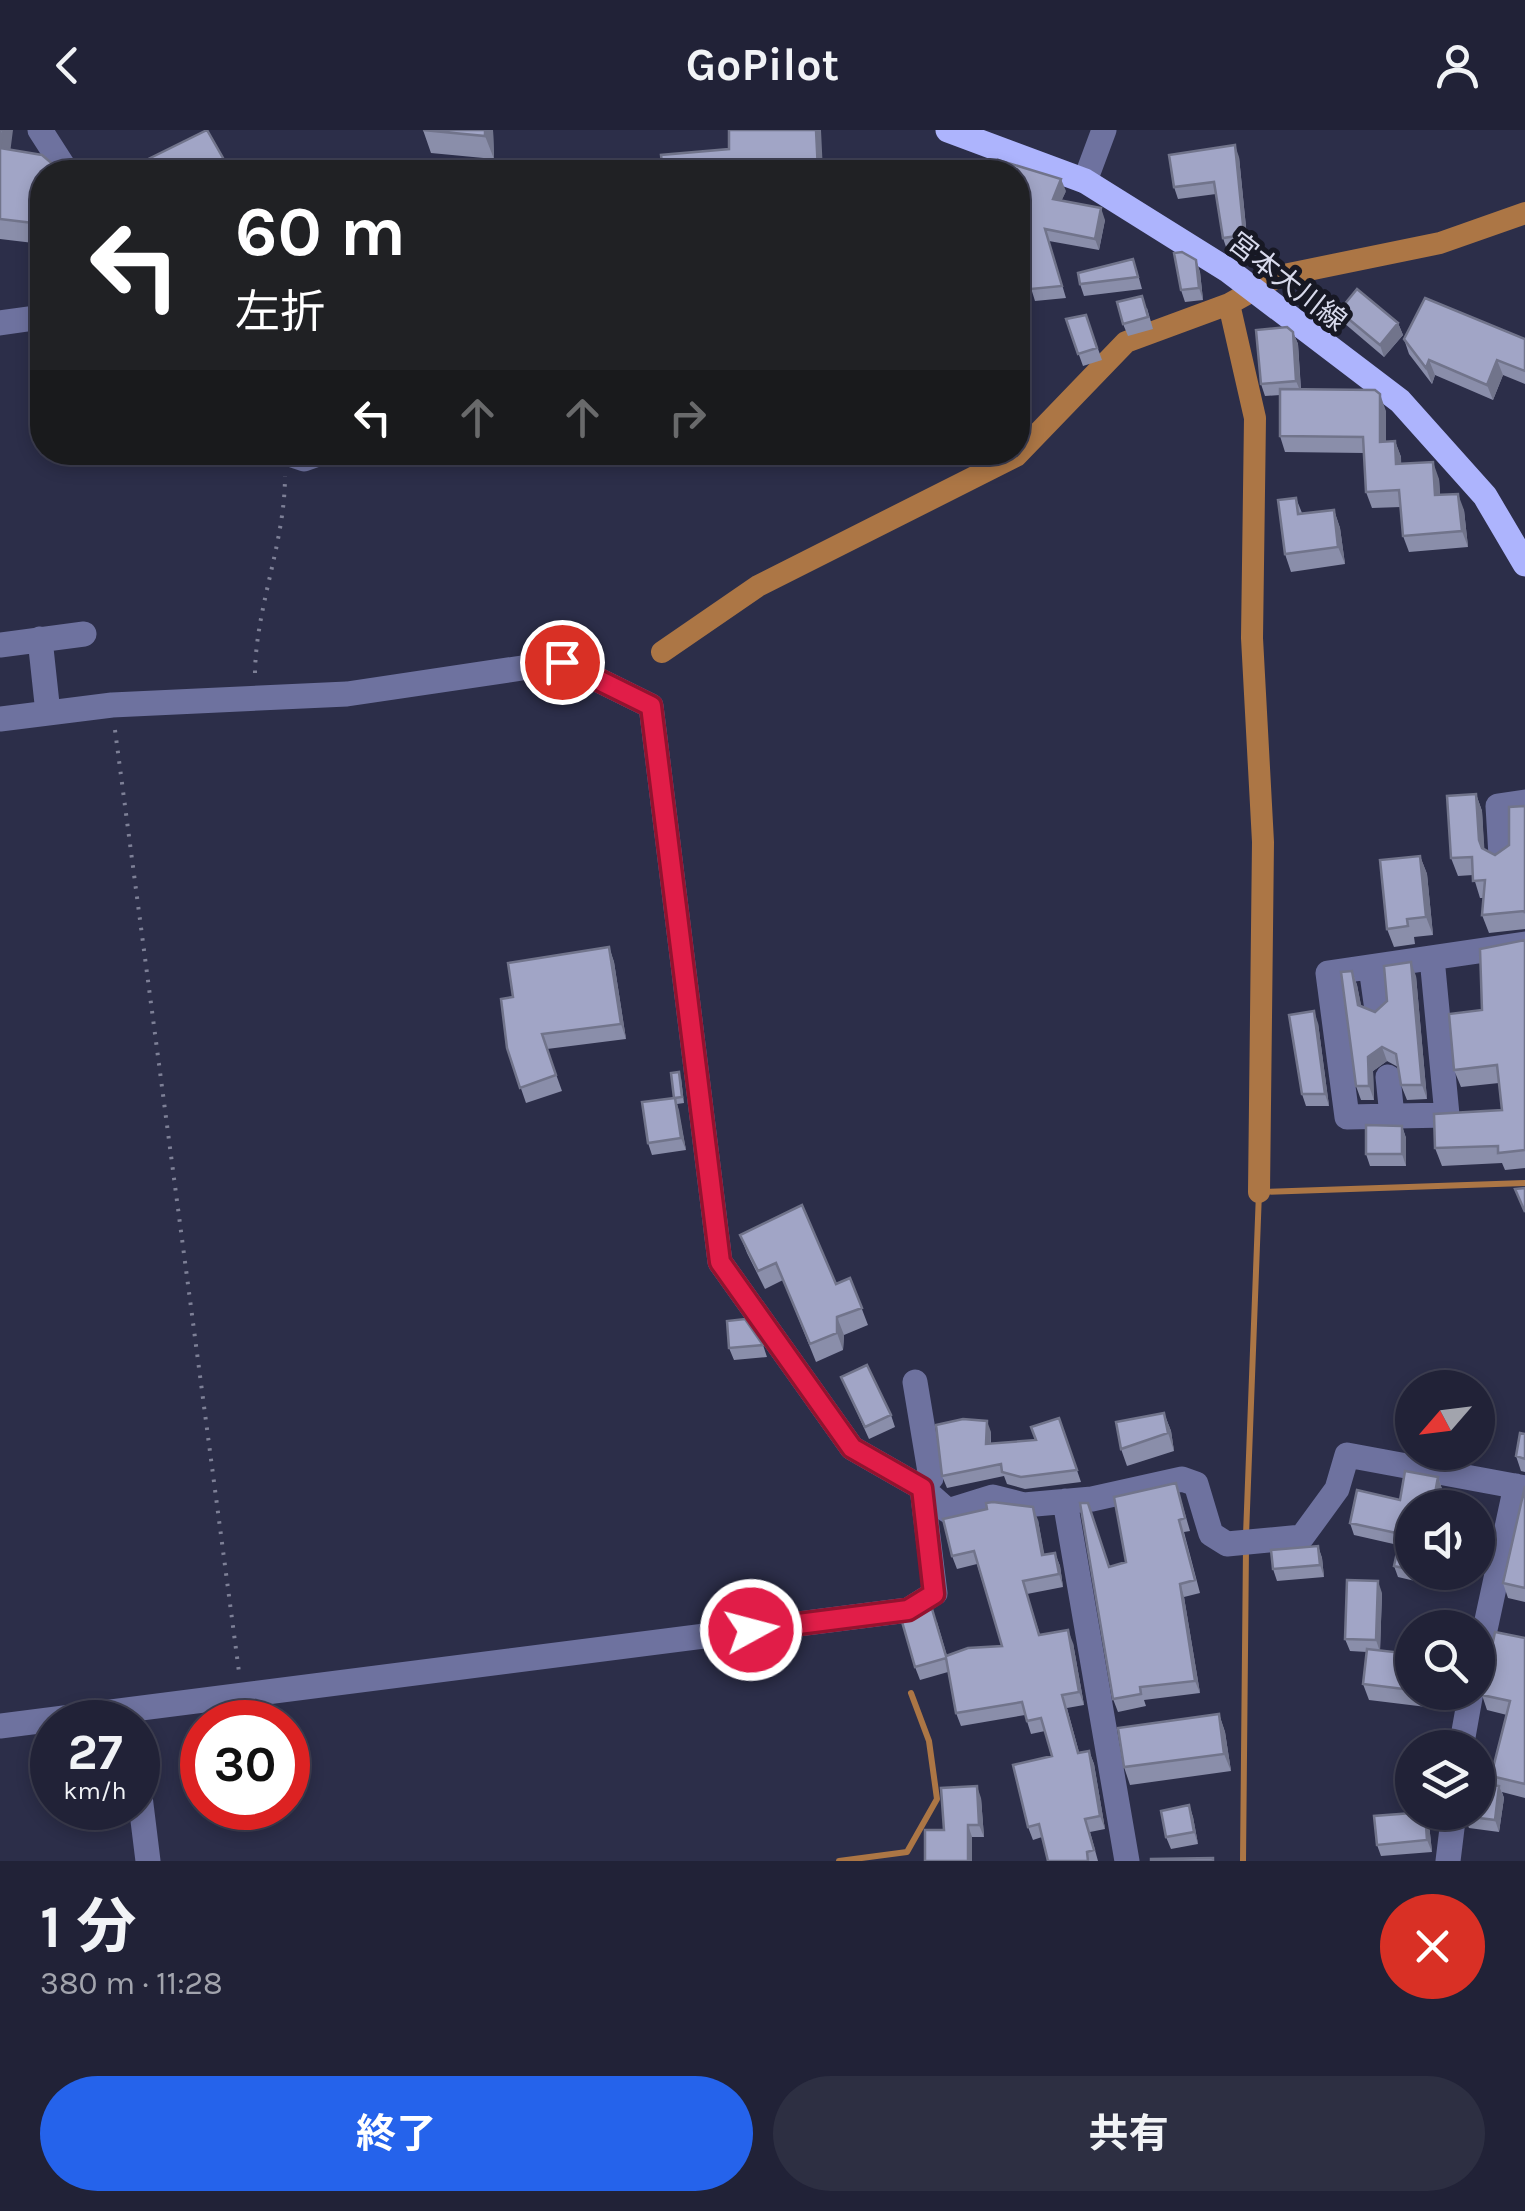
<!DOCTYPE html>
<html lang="ja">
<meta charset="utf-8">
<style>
:root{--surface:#212237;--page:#2d2f42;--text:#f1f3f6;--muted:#a2a4ad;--line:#3e3f52;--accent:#2563eb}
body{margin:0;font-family:Karla,"Noto Sans JP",sans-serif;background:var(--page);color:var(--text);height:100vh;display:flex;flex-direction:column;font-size:38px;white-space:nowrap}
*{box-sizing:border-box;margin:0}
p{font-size:32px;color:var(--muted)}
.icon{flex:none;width:55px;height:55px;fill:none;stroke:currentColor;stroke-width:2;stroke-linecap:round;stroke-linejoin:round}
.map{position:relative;height:1731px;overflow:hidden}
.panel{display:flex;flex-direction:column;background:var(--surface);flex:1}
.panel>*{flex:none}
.guide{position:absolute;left:30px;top:30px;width:1000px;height:305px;border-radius:40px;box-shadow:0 5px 15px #0003,0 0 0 2px var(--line);background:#202124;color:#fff;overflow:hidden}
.needle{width:65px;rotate:242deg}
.controls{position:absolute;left:1395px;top:1240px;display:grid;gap:20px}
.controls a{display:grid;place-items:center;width:100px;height:100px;border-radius:50%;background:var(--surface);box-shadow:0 5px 15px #0003,0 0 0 2px var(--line);font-size:50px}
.speed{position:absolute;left:30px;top:1570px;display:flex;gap:20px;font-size:50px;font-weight:700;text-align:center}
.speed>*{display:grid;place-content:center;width:130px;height:130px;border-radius:50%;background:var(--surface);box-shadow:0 5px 15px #0003,0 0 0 2px var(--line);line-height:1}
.speed small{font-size:25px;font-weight:400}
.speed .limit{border:15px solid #d22;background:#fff;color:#111}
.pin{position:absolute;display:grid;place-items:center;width:85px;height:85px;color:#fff;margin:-42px;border:5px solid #fff;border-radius:50%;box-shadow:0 2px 10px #0007}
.me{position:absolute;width:110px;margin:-55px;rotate:83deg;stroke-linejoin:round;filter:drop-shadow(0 0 8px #0008)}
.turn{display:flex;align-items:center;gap:35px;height:210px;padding:0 40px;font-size:45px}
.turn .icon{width:130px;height:130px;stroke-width:2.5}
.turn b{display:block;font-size:70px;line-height:85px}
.lanes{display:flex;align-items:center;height:95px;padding:0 40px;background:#0003;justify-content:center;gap:50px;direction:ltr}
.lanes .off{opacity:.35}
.round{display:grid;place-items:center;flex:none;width:105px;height:105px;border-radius:52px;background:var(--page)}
.headline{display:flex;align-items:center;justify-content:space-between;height:170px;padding:0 40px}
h1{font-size:60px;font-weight:700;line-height:75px}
.cta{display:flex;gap:20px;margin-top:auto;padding:20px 40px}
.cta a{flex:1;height:115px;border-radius:60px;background:var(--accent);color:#fff;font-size:40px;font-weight:700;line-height:115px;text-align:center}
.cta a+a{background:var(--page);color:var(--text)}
header{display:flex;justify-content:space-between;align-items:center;height:130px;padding:0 40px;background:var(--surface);font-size:45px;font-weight:700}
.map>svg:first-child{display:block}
</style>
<header><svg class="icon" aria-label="back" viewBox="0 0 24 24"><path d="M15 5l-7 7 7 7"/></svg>GoPilot<svg class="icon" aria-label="person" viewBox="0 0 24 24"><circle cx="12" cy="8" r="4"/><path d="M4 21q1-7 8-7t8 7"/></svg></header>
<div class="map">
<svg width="1525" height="1731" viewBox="0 0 1525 1731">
<rect width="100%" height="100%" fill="#2c2e49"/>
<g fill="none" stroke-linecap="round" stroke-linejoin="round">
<path stroke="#ac7645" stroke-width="6" d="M1246,1405L1259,1062L1525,1053
M839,1731L907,1722L937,1669L929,1611L911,1563
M1243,1731L1246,1417"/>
<path stroke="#ac7645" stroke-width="22" d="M1229,174L1255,288L1252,508L1263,712L1259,1062
M662,522L758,456L1016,326L1126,212L1229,174L1279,146L1440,113L1525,83"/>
<path stroke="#7e8097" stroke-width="4" stroke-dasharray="2.5 8" stroke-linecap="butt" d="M255,543C256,476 285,413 285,346
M115,600L239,1542"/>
<path stroke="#6e729f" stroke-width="25" d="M40,0L67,42
M1085,51L1104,0
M0,193L42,187
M283,322L304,329L324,322
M40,509L48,583
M0,515L84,504
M0,589L112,575L347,564L562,532L651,576L720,1132L852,1318L922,1358L948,1381L993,1367L1024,1375L1092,1369L1182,1349L1196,1354L1211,1404L1227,1414L1302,1407L1337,1359L1347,1325L1525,1358
M1501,726L1498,676L1525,672
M1432,828L1447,985L1347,987L1328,843L1525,814
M1371,837L1377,880
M1388,947L1392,986
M1065,1371L1127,1731
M1478,1532L1516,1356
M0,1596L908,1480L935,1463L922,1358L931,1348L915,1252
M1461,1618L1471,1562
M138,1650L148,1731
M1448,1731L1454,1682"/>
<path stroke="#adb4fd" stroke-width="25" d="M948,0L1085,51L1229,141L1400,271L1485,366L1525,434"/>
</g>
<path fill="#8a8eaa" d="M0,0L10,20L42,42V114L0,109Z
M423,0H493L494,29L431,23Z
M1239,27L1248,117L1227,120L1223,108L1216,64L1178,69L1174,57Z
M1066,61L1061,71L1105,90L1099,120L1049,111L1066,168L1035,171L1018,116Z
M1196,130L1200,142L1203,170L1185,172L1181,160Z
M1137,141L1142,159L1084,166L1080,154Z
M1147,178L1153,199L1128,206L1123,194Z
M1339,181L1398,193L1403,205L1384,227L1344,193Z
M1086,185L1102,230L1083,236L1066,189Z
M1293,202L1298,214L1301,259L1386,281V311H1395L1401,327V334L1439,349L1440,365L1464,380L1468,417L1409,422L1403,406L1401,377L1372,378L1366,362L1364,323L1285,322L1280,306V265L1265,266L1261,254Z
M1404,209H1525V254L1503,245L1493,270L1435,245L1432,254L1409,224Z
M1296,368L1302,383L1334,380L1340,398L1345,434L1291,442L1285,424Z
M1476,664L1482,681L1484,720L1495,725L1509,715L1525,676V799L1489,803L1482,785L1484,768H1480L1473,745L1458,746L1451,728Z
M1420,726L1427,744L1433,805L1414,807L1415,814L1394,817L1387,799Z
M1525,810V1038L1505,1040L1502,1033L1442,1036L1435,1018L1502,980L1499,953L1461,957L1454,940L1482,880Z
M609,817L614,832L626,909L547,919L562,961L526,973L507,918L513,867Z
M1352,841L1357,855L1361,876L1375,882L1416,846L1427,969L1407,970L1401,955L1398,937L1387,931L1373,941L1374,970H1361L1356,956Z
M1318,893L1329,976H1306L1302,964Z
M681,948L684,973L677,974L686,1020L652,1025L648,1013L674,968Z
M1402,996L1406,1008V1036H1370L1366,1024Z
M740,1105L836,1154L850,1148L868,1195L844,1205L843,1220L816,1232L783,1150L765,1159L747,1123Z
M763,1215L767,1227L734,1230L729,1218Z
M841,1247L891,1285L895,1297L869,1309Z
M1164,1283L1171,1301L1174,1321L1127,1336L1121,1319Z
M1059,1288L1081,1352L1025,1359L1007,1354L1004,1346L947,1358L942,1346L991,1302V1314L1036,1310Z
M1525,1304V1342L1521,1341L1516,1326Z
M1438,1347L1442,1359L1412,1378V1442H1435L1432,1455L1398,1447L1394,1436L1398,1415L1354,1405L1350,1393L1400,1370Z
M1176,1353L1190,1401L1184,1402L1200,1463L1184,1467L1200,1563L1144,1570L1146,1576L1118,1582L1113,1569L1110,1437L1126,1432Z
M1525,1356V1472L1508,1468L1503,1453Z
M987,1379L1038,1390L1044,1425L1055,1423L1060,1436L1063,1457L1027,1464L1040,1505L1073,1513L1084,1575L1067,1578L1079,1622L1089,1621L1094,1634L1105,1699L1090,1702L1098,1731H1048L1042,1707L1033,1710L1028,1697L1052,1626L1045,1601L1031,1604L1025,1585L961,1596L956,1583L948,1542L920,1550L915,1537L937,1492L947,1526L1002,1516L977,1434L957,1439L952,1426Z
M1318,1416L1322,1428L1324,1447L1277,1451L1273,1439Z
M1382,1463L1380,1520L1412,1524V1562H1455L1451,1580L1369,1570L1363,1554L1367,1522L1350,1521L1345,1509Z
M1525,1508V1668L1502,1662L1504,1668L1499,1702L1469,1698L1464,1686L1495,1655L1491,1646L1507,1585L1487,1580L1482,1565Z
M1219,1584L1225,1602L1231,1641L1130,1655L1124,1637Z
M981,1668L984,1707H972L944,1700Z
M1189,1675L1193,1687L1198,1714L1171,1719L1166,1707Z
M1429,1694L1432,1722L1381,1726L1377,1715Z"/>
<path fill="#71748b" d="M3,0H13L8,39L0,18Z
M485,0H493L494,29L485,6Z
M816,0H821L823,42H818Z
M1235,15L1239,27L1248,117L1244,105Z
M1061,49L1066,61L1057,81L1053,69Z
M1101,78L1105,90L1099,120L1095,109Z
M1196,130L1200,142L1203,170L1199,158Z
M1398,193L1403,205L1384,227L1380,215Z
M1293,202L1298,214L1301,263L1296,251Z
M1429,230L1435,245L1432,254L1426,238Z
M1497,230L1503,245L1493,270L1487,255Z
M1380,264L1386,281V328L1380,312Z
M1395,311L1401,327L1402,351L1396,334Z
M1433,332L1439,349L1441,382L1435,365Z
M1458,364L1464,380L1468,417L1462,401Z
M1334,380L1340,398L1345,434L1338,417Z
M1476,664L1482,681L1485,728L1479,710Z
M1420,726L1427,744L1433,805L1426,787Z
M609,817L614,832L626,909L621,894Z
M1411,832L1416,846L1427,969L1422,955Z
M1352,841L1357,855L1364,889L1358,875Z
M1314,881L1318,893L1329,976L1325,964Z
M1382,917L1387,931L1373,941L1374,970L1369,956L1368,927Z
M675,968L679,980L686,1020L681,1008Z
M1402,996L1406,1008V1036L1402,1024Z
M837,1187L844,1205L843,1220L837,1203Z
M1164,1283L1171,1301L1174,1321L1168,1303Z
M987,1291L991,1302L990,1326L986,1314Z
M1438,1347L1442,1359L1439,1378L1433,1374Z
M1033,1377L1038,1390L1047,1438L1042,1425Z
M1318,1416L1322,1428L1324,1447L1320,1435Z
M1055,1423L1060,1436L1063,1457L1059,1444Z
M1428,1442H1435L1432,1455Z
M1378,1451L1382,1463L1380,1522L1376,1510Z
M1180,1454L1184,1467L1200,1563L1195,1551Z
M1068,1500L1073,1513L1084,1575L1079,1562Z
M1446,1562H1455L1451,1580L1445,1564Z
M1219,1584L1225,1602L1231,1641L1224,1624Z
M1089,1621L1094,1634L1105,1699L1100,1686Z
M977,1656L981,1668L984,1707L979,1695Z
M1499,1656L1504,1668L1499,1702L1495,1690Z
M1189,1675L1193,1687L1198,1714L1194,1702Z
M1425,1682L1429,1694L1432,1722L1427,1710Z
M968,1695L972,1707V1731H968Z"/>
<path fill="#a1a5c6" stroke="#71748b" stroke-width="2.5" d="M0,0H3L0,18L42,25L55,36L54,42H42V94L0,89Z
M207,0L231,42H122Z
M423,0H485V6Z
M729,0H816L818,41L825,40V42H584L585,35L662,33L661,25L729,19Z
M1235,15L1244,105L1223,108L1214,52L1174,57L1169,25Z
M998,30L1061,49L1053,69L1101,78L1095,109L1045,99L1062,156L1031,159L1018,116V42H994Z
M1182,122L1196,130L1199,158L1181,160L1174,123Z
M1133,129L1138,147L1080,154L1078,143Z
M1357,159L1398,193L1380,215L1339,181Z
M1142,166L1148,187L1123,194L1117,172Z
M1425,168L1525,209V241L1497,230L1487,255L1429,230L1426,238L1404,209Z
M1086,185L1097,218L1078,224L1066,189Z
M1287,197L1293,202L1296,251L1261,254L1256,200Z
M1280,259L1375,260L1380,264V312L1395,311L1396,334L1433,332L1435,365L1458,364L1462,401L1403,406L1399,360L1366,362L1363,307L1280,306Z
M1296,368L1298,384L1334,380L1338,417L1285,424L1278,370Z
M1476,664L1479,710L1482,718L1495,725L1509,715V677L1525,676V783L1524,781L1482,785L1485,750L1473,751L1472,727L1451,728L1447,666Z
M1420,726L1426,787L1407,789L1408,796L1387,799L1380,730Z
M1525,810V1020L1498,1023V1016L1435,1018L1434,984L1502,980L1497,935L1454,940L1449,884L1482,880L1480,819Z
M609,817L621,894L542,904L556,945L520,958L507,918L501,869L513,867L508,833Z
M1411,832L1422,955H1401L1396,924L1382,917L1368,927L1369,956H1356L1341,842L1352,841L1358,875L1375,882L1387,871L1384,836Z
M1314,881L1325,964H1302L1289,885Z
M679,942L682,967L674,968L671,943Z
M675,968L681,1008L648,1013L642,972Z
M1366,995L1402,996V1024H1366Z
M1525,1058V1082L1515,1059Z
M802,1075L836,1154L850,1148L862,1178L837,1187V1203L810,1214L776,1133L758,1141L740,1105Z
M745,1189L763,1215L729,1218L727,1191Z
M867,1235L891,1285L865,1297L841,1247Z
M1164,1283L1168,1303L1121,1319L1116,1292Z
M1059,1288L1077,1340L1021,1347L1002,1342L1001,1334L942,1346L936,1295L963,1289L987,1291L986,1314L1036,1310L1031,1297Z
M1520,1303L1525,1304V1329L1516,1326Z
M1405,1341L1438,1347L1433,1374L1442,1375L1441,1378H1412V1440L1394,1436L1401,1404L1350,1393L1357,1360L1400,1370Z
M1176,1353L1185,1388L1179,1390L1195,1450L1180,1454L1195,1551L1140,1557L1141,1564L1113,1569L1080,1373H1088L1109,1437L1126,1432L1114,1367Z
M1525,1356V1458L1503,1453Z
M993,1372L1033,1377L1042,1425L1055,1423L1059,1444L1023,1451L1039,1505L1068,1500L1079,1562L1062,1565L1078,1623L1089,1621L1100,1686L1085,1689L1094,1720L1087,1722L1088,1731H1048L1039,1694L1028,1697L1013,1635L1052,1626L1041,1588L1027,1591L1022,1572L956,1583L946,1528L915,1537L901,1488L932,1479L946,1526L968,1518L1002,1516L974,1421L952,1426L943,1389L987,1379L986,1373Z
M1318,1416L1320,1435L1273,1439L1271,1420Z
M1347,1450L1378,1451L1376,1510L1345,1509Z
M1426,1485L1461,1489L1459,1498H1424Z
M1495,1502L1525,1508V1654L1491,1646L1510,1571L1482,1565Z
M1367,1519L1412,1524V1560L1363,1554Z
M1219,1584L1224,1624L1124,1637L1118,1598Z
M1478,1653L1499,1656L1495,1690L1464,1686L1465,1682H1478Z
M977,1656L979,1695H968V1731H925V1700H944L941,1658Z
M1189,1675L1194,1702L1166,1707L1161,1681Z
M1425,1682L1427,1710L1377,1715L1374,1686Z
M1213,1728V1731H1151V1729Z"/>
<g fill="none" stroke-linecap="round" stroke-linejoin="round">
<defs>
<path id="route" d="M562,532L651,576L720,1132L852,1318L922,1358L934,1464L908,1480L751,1500"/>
</defs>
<use href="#route" stroke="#92132f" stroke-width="25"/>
<use href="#route" stroke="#e11d48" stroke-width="18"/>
</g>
<g text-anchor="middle" stroke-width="10" stroke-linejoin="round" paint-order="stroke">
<g font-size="28" fill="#d8daec" stroke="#171824">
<text transform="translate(1288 151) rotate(38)" y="10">宮本大川線</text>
</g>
</g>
</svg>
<div class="controls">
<a><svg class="needle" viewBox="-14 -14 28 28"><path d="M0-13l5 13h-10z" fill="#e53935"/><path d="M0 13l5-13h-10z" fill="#a2a4ad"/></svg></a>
<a><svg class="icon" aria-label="sound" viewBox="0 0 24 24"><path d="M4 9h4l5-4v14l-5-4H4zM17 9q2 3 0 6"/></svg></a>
<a><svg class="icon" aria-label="search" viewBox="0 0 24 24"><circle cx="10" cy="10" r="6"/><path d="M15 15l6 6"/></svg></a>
<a><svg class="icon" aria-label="layers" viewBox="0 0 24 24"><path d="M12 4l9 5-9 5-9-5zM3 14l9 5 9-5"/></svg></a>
</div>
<div class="speed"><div>27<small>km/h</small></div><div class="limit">30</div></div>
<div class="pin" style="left:562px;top:532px;background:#d93025"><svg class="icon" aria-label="arrive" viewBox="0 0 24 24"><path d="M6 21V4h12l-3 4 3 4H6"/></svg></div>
<svg class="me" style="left:751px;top:1500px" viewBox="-20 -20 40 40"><circle r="17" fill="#e11d48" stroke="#fff" stroke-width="3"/><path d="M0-11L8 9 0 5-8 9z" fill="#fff"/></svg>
<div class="guide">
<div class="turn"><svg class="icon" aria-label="left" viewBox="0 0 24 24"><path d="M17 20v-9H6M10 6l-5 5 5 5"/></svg><div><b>60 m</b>左折</div></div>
<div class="lanes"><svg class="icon" aria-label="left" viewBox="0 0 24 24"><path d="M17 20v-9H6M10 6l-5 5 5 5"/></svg><svg class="icon off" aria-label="ahead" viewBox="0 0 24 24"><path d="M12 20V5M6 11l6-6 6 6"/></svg><svg class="icon off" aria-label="ahead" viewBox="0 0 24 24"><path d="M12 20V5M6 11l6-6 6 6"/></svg><svg class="icon off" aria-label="right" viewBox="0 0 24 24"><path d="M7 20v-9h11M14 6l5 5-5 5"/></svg></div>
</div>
</div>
<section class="panel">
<div class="headline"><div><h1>1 分</h1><p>380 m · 11:28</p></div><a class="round" style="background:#d93025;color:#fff"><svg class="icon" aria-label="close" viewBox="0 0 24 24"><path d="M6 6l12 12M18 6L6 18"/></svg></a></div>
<div class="cta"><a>終了</a><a>共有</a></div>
</section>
